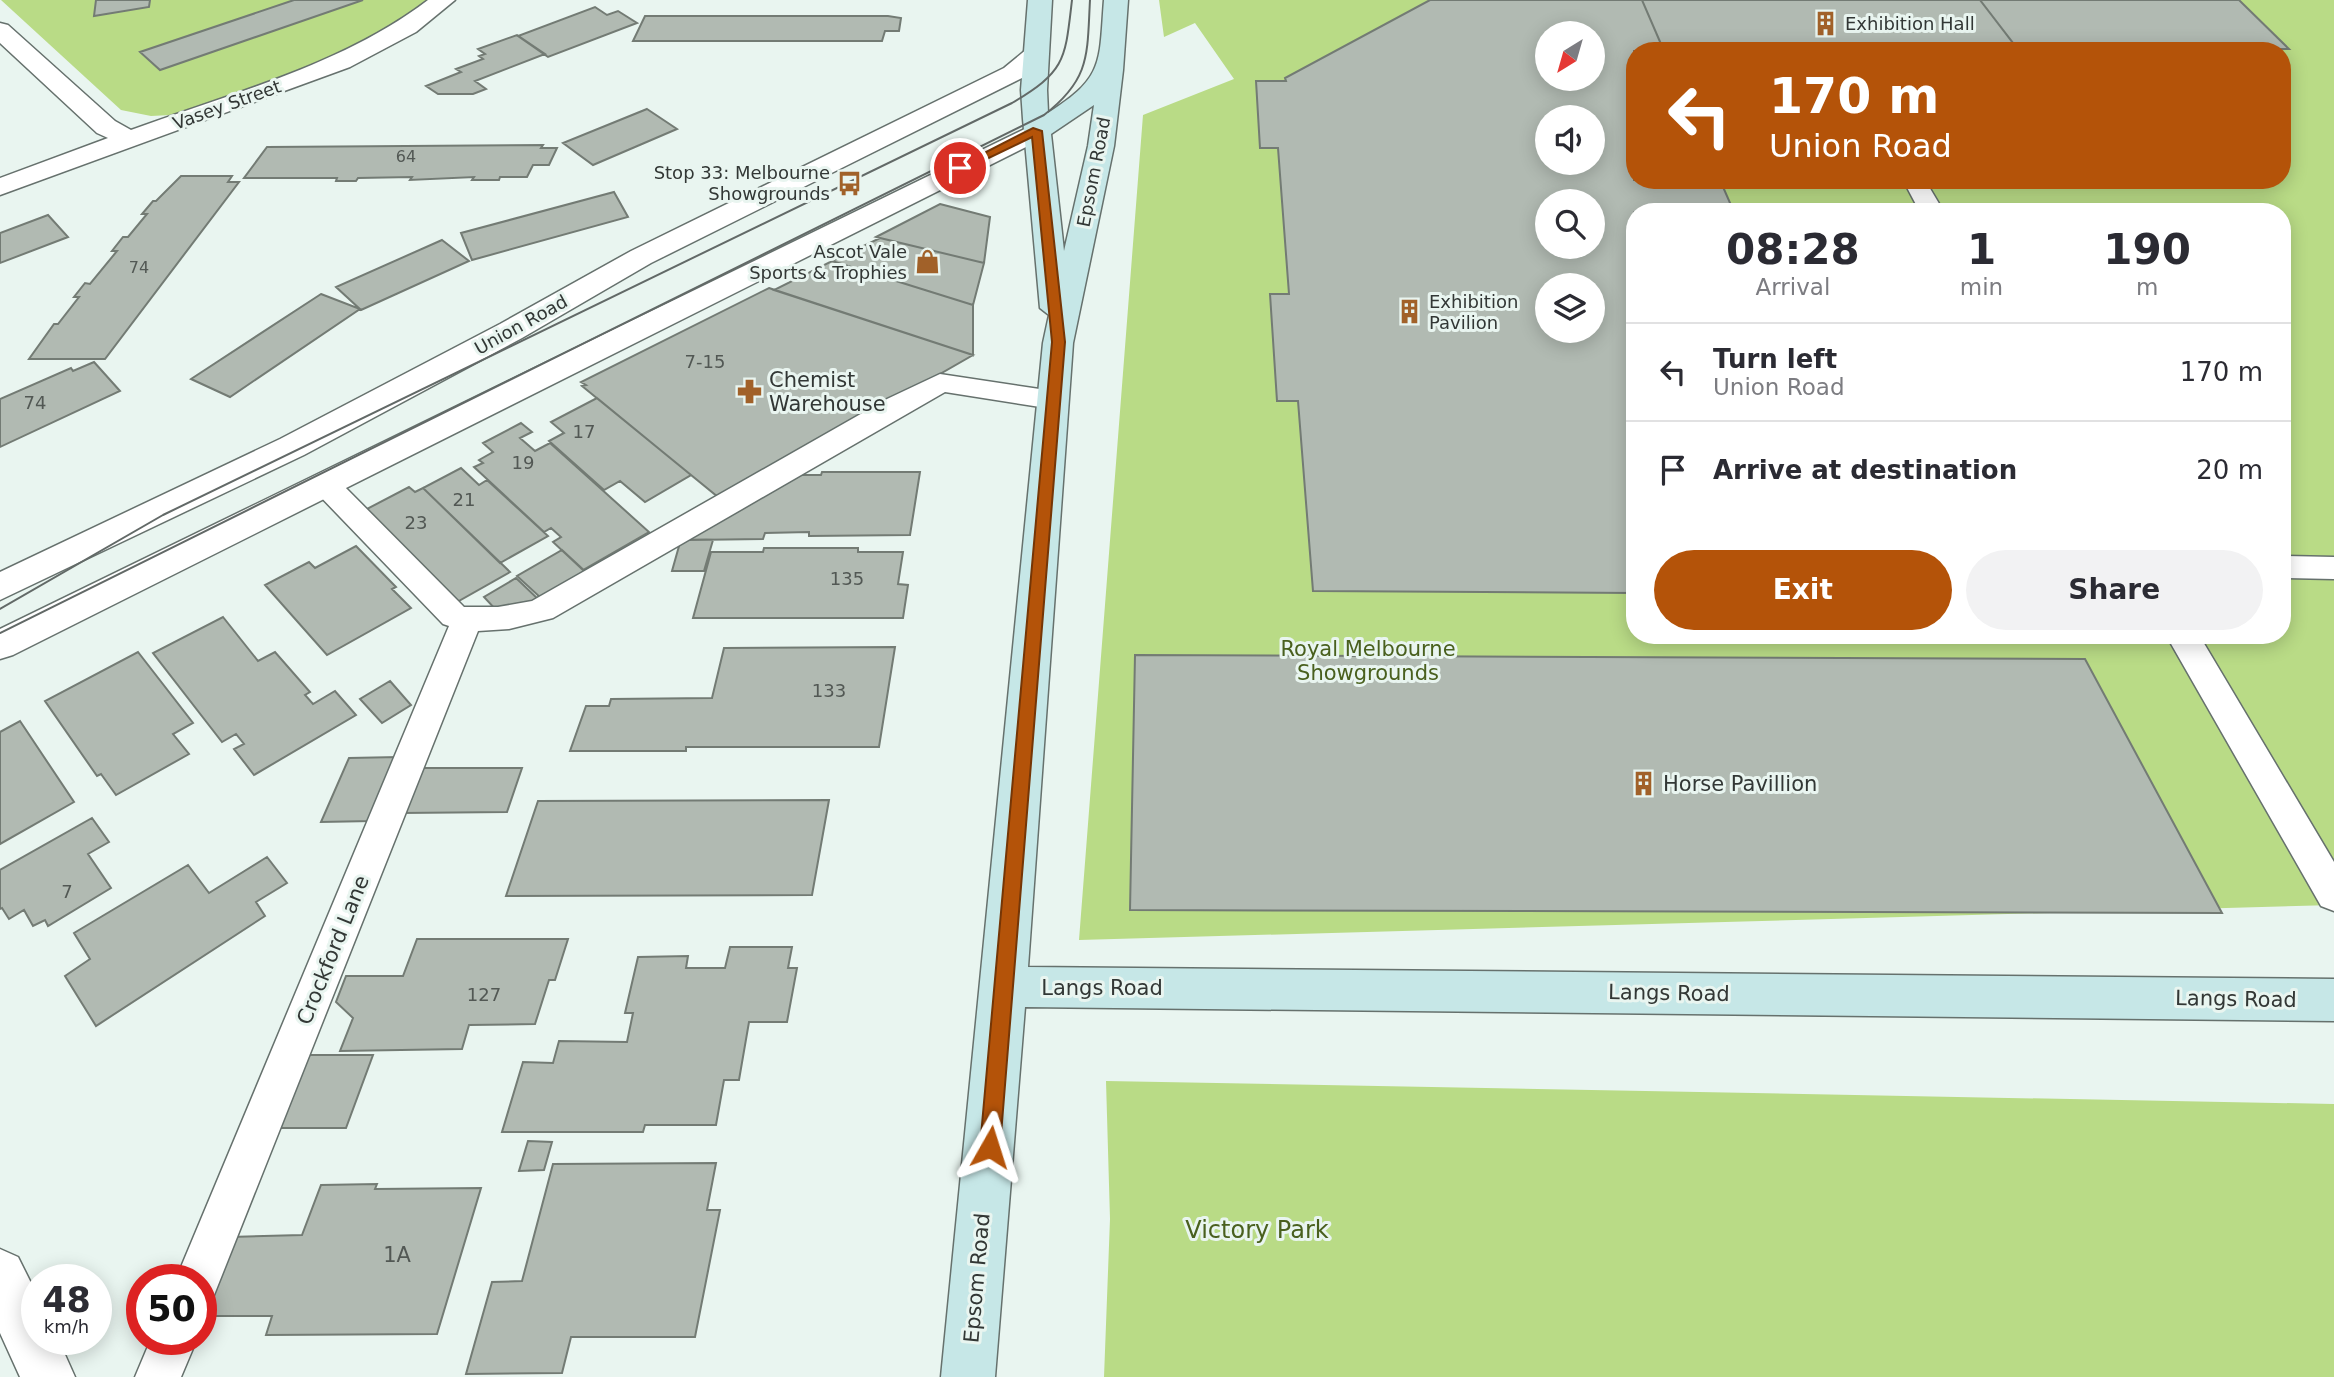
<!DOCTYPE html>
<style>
:root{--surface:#fff;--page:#f2f2f3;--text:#2b2b33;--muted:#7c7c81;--line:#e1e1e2;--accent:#b45309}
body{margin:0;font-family:"DejaVu Sans",sans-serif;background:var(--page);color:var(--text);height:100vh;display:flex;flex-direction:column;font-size:26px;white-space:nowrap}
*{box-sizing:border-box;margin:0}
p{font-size:23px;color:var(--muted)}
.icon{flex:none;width:38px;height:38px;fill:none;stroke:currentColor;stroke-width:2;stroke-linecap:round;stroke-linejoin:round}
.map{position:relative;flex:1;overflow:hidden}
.details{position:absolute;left:1626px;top:203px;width:665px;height:441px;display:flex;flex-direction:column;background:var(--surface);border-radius:28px;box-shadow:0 4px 18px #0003}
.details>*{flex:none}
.top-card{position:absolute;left:1626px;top:42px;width:665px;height:147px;border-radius:28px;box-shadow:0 4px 18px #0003;background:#b45309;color:#fff;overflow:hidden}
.needle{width:46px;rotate:217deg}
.buttons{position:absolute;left:1535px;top:21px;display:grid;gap:14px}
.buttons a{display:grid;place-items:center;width:70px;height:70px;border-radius:50%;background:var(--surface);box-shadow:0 4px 18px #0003;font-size:35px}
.speed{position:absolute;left:21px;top:1264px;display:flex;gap:14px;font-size:35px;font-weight:700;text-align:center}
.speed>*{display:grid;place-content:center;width:91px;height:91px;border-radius:50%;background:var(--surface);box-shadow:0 4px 18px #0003;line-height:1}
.speed small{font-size:18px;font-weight:400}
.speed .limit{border:10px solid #d22;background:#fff;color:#111}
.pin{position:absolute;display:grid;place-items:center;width:60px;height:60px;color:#fff;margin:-30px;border:4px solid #fff;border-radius:50%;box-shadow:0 2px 7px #0007}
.me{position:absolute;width:77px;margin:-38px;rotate:6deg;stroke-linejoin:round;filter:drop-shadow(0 0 5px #0008)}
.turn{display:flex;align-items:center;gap:24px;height:147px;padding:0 28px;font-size:32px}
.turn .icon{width:91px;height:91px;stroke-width:2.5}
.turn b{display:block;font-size:49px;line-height:60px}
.eta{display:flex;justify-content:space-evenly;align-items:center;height:119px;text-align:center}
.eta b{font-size:42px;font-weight:700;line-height:49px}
.primary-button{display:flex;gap:14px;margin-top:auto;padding:14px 28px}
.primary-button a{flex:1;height:80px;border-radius:42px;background:var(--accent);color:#fff;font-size:28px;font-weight:700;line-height:80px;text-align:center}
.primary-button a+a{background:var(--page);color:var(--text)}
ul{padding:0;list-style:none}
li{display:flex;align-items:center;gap:21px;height:98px;padding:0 28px;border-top:2px solid var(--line)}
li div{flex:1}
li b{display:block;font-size:26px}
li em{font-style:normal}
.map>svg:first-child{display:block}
</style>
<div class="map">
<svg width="2334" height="1377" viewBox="0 0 2334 1377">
<rect width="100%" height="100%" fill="#e9f5f0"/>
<path fill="#b9db86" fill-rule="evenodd" d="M1,0H431L387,31L315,66L194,109L171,115L151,116L121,110Z
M1159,0H2334V905L1079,940L1143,115L1234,79L1195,23L1164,37ZM1547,33H1592V79H1547ZM1634,51H2282V180H1634ZM1547,117H1592V163H1547ZM1547,201H1592V247H1547ZM1634,212H2282V635H1634ZM1547,285H1592V331H1547Z
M1106,1081L2334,1104V1377H1104L1110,1219Z"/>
<path fill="#b1bab2" stroke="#737b74" stroke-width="2" fill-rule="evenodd" d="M96,0H150L149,7L94,16Z
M294,0H363L160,70L140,52Z
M1430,0H1642L1664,51H1634V180H1720L1734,212H1634V593L1313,591L1298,401H1277L1270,294H1289L1278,148H1260L1256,81H1286L1285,78ZM1547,33H1592V79H1547ZM1547,117H1592V163H1547ZM1547,201H1592V247H1547ZM1547,285H1592V331H1547Z
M1642,0H1980L2019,51H1664Z
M1980,0H2239L2289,49L2017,48Z
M595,7L607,15L618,11L637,23L548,57L518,36Z
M645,16H888L901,18L899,31H885L882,41H633Z
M517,35L545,54L475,81L486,89L473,94H438L426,86L461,72L456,69L483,59L479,56L485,54L478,49Z
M647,109L677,129L593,165L563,143Z
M543,145L541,148H557L549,165H533L527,177H500L499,180H472L474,177L410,180L412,177L358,178L356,181H336L337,178H244L267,147Z
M181,176H232L228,182H239L105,359H29L54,324H58L79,297H74L85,283L90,284L117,251H112L123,237H128L147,214H142L153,201H156Z
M614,192L628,217L472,260L461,233Z
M940,204L990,217L984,263L876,237Z
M48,215L68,237L0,263V233Z
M880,238L984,263L973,305L832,261Z
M442,240L469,261L361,310L336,287Z
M832,261L973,305V355L774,290Z
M769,288L973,355L724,498L718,497L582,386L586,385L581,382Z
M321,294L360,309L230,397L191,379Z
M94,362L120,391L0,447V399L71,368L73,371Z
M597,398L691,475L645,502L620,481L604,490L549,441L564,433L551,422Z
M521,423L532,432L520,438L535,451L550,443L649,532L583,570L553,542L561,537L551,528L544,532L474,467L483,463L479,460L493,452L483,443Z
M461,468L479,485L487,480L548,536L500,563L423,488Z
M822,472H920L910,535L809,536V532L765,533L763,539L690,540L691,534L791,475H821Z
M409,487L415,492L423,488L510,572L457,602L365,510Z
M681,539L713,540L704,571H672Z
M356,546L396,587L392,589L411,608L327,655L265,585L309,562L315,568Z
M764,548H858V552H903L898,584L908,585L903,618H693L711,552H763Z
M562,550L587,573L542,599L517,576Z
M516,578L539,600L496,610L484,597Z
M223,617L258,661L275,652L310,692L305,695L313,704L335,691L356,715L254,775L234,749L244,744L236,734L222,742L153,653Z
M895,647L879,747H686V751H570L586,706H609L611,699L712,698L724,648Z
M138,652L193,723L173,734L189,754L116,795L101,774L97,776L45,701Z
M1135,655L2085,659L2222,913L1130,910Z
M390,681L411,705L382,723L360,699Z
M20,721L74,802L0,844V732Z
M398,757L372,821L321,822L349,758Z
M420,768H522L507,812L402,813Z
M829,800L812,895L506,896L538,801Z
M92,818L109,842L88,854L111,888L48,926L45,920L33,926L24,910L9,919L2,908L0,909V870Z
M267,857L287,883L256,902L265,916L96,1026L65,976L90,959L74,933L188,865L209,893Z
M417,939H568L555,980H549L535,1024L469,1025L462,1049L340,1051L353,1018L336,1002L346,976H403Z
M730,947H792L788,968H797L787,1022H749L739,1080H724L716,1125H645L643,1132H502L523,1062L553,1063L559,1041L627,1042L633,1013H625L638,957L688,956L686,968H725Z
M306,1055H373L346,1128H276Z
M528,1141L552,1142L544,1170L519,1171Z
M716,1163L707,1210H720L695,1337H571L562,1373L466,1374L492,1282L522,1281L553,1164Z
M377,1184L375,1189L481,1188L437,1334L266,1335L272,1316H201V1308L230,1237L302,1235L321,1185Z"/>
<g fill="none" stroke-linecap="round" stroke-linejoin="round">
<defs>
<path id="service" d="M1903,180H1925L1944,212H1920Z
M940,374L1053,391L1063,394L1067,400L1063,406L1053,409L945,392L553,618L509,629L478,631L214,1295L201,1300V1279H176L449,626L443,624L315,491L310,484L315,477L325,474L335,477L464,607H498L532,601L887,399Z
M2282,556L2334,557V579L2282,578Z
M2166,635H2199L2334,862V911L2321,906Z
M151,1339H197L181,1377H135Z"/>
<path id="minor" d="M428,0H455L416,32L350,67L0,195V178L108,138L97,133L0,43V23L8,25L115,121L131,130C232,93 343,65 428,0Z
M0,1249L18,1257L37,1295V1339H58L75,1377H20L0,1333Z"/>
<path id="tertiary" d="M1036,47L1045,49L1048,54L1022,78L651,263L522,338L304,455L0,600V572L280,439L500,324L631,251L1004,68L1027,49Z
M1037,123L1046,125L1050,131L1046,137L13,655L0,659V629Z"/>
<path id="secondary" d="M1028,0H1052L1047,90L1048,113C1105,77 1099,62 1104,0H1128L1123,70L1114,146L1073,343L1028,967L2334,979V1021L1025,1007L995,1377H941L1043,343L1049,315L1040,308L1023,119L1021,90ZM1094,105L1088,146L1064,251L1051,134Z"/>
</defs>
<use href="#service" stroke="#66716d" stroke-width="3"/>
<use href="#minor" stroke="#66716d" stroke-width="3"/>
<use href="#tertiary" stroke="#66716d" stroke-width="3"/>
<use href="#secondary" stroke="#66716d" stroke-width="3"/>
<use href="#service" fill="#fff" fill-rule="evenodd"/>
<use href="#minor" fill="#fff" fill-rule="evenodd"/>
<use href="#tertiary" fill="#fff" fill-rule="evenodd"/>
<use href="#secondary" fill="#c6e7e7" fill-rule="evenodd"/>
<path stroke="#626967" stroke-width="2" d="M0,609L163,515L1012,103C1066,71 1065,60 1072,0
M0,633L1044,115C1091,79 1087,54 1090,0"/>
</g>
<path fill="#b45309" stroke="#753606" stroke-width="2" d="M1033,128L1042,131L1065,342L1000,1147L997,1154L990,1157L983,1154L980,1147L1052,342L1032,137L964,170L955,168Z"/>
<defs>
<symbol id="building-bare" viewBox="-9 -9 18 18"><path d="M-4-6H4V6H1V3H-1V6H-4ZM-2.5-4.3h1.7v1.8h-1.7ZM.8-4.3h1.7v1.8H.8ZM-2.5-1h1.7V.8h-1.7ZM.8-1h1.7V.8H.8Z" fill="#a16129" stroke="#e9f5f0" stroke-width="2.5" paint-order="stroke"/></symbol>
<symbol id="bus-bare" viewBox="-9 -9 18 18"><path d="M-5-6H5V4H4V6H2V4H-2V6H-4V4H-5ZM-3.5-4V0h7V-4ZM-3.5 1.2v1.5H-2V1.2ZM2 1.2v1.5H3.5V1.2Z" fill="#a16129" stroke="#e9f5f0" stroke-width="2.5" paint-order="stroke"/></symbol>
<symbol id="shop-bare" viewBox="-9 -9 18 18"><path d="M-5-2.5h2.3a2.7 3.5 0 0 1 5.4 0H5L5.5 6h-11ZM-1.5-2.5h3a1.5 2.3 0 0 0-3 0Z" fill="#a16129" stroke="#e9f5f0" stroke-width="2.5" paint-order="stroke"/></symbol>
<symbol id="pharmacy-bare" viewBox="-9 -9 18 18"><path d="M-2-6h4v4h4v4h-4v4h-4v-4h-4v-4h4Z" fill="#a16129" stroke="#e9f5f0" stroke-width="2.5" paint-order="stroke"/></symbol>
</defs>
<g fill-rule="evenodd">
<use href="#building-bare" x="1808" y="6" width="35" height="35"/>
<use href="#bus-bare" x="832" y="166" width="35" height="35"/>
<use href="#shop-bare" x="910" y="244" width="35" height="35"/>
<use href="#building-bare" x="1392" y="294" width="35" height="35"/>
<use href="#pharmacy-bare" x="732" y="374" width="35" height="35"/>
<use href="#building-bare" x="1626" y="766" width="35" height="35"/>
</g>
<g text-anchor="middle" stroke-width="6" stroke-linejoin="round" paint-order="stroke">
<g font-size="16" fill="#525854">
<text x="406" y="162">64</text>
<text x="139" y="273">74</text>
</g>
<g font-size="18" fill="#323735" stroke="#e9f5f0" text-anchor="start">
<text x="1845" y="30">Exhibition Hall</text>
<text x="830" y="179" text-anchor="end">Stop 33: Melbourne<tspan x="830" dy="21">Showgrounds</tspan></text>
<text x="907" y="258" text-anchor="end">Ascot Vale<tspan x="907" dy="21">Sports &amp; Trophies</tspan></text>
<text x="1429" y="308">Exhibition<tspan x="1429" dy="21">Pavilion</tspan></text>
</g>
<g font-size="18" fill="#323735" stroke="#e9f5f0">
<text transform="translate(227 105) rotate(-20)" y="6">Vasey Street</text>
<text transform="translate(1094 172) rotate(-79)" y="6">Epsom Road</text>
<text transform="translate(521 325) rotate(-29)" y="6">Union Road</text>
</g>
<g font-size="18" fill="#525854">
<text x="705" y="368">7-15</text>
<text x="35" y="409">74</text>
<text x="584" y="438">17</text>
<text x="523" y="469">19</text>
<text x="464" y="506">21</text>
<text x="416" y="529">23</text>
<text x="847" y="585">135</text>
<text x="829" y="697">133</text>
<text x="67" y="898">7</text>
<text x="484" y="1001">127</text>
</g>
<g font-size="21" fill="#323735" stroke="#e9f5f0" text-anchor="start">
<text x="769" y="387">Chemist<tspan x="769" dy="24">Warehouse</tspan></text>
<text x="1663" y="791">Horse Pavillion</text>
</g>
<g font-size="21" fill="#49601e" stroke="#e9f5f0">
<text x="1368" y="656">Royal Melbourne<tspan x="1368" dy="24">Showgrounds</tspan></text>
</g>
<g font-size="21" fill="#323735" stroke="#e9f5f0">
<text transform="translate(333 950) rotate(-68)" y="7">Crockford Lane</text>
<text x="1102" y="995">Langs Road</text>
<text transform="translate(1669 993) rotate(1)" y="7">Langs Road</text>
<text transform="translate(2236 999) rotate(1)" y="7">Langs Road</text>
<text transform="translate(977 1278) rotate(-85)" y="7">Epsom Road</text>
</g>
<g font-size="21" fill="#525854">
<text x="397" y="1262">1A</text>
</g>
<g font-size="24" fill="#49601e" stroke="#e9f5f0">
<text x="1257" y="1238">Victory Park</text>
</g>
</g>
</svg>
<div class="buttons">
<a><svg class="needle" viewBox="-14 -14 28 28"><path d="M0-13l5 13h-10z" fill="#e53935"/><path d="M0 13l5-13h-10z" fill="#7c7c81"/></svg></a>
<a><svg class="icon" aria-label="sound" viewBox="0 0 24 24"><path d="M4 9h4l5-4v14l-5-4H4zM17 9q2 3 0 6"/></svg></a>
<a><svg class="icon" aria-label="search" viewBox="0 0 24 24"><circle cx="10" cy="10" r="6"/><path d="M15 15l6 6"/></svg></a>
<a><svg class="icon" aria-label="layers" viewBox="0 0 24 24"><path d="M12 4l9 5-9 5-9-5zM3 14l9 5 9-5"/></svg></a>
</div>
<div class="speed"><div>48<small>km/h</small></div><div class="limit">50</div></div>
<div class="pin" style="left:960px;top:168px;background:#d93025"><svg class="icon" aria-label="arrive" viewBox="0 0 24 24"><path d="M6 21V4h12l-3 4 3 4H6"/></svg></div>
<svg class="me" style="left:990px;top:1147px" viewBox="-20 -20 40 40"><path d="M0-17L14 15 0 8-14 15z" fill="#b45309" stroke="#fff" stroke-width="4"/></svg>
<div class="top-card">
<div class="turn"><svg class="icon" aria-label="left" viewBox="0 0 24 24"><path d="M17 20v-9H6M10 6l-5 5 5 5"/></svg><div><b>170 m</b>Union Road</div></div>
</div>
<section class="details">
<div class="eta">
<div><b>08:28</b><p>Arrival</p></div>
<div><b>1</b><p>min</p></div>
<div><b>190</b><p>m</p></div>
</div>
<ul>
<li><svg class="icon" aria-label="left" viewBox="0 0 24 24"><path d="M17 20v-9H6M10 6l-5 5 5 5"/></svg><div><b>Turn left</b><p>Union Road</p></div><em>170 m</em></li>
<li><svg class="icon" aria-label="arrive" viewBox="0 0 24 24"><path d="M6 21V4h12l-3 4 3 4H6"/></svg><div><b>Arrive at destination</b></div><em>20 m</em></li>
</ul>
<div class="primary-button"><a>Exit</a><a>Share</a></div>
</section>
</div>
